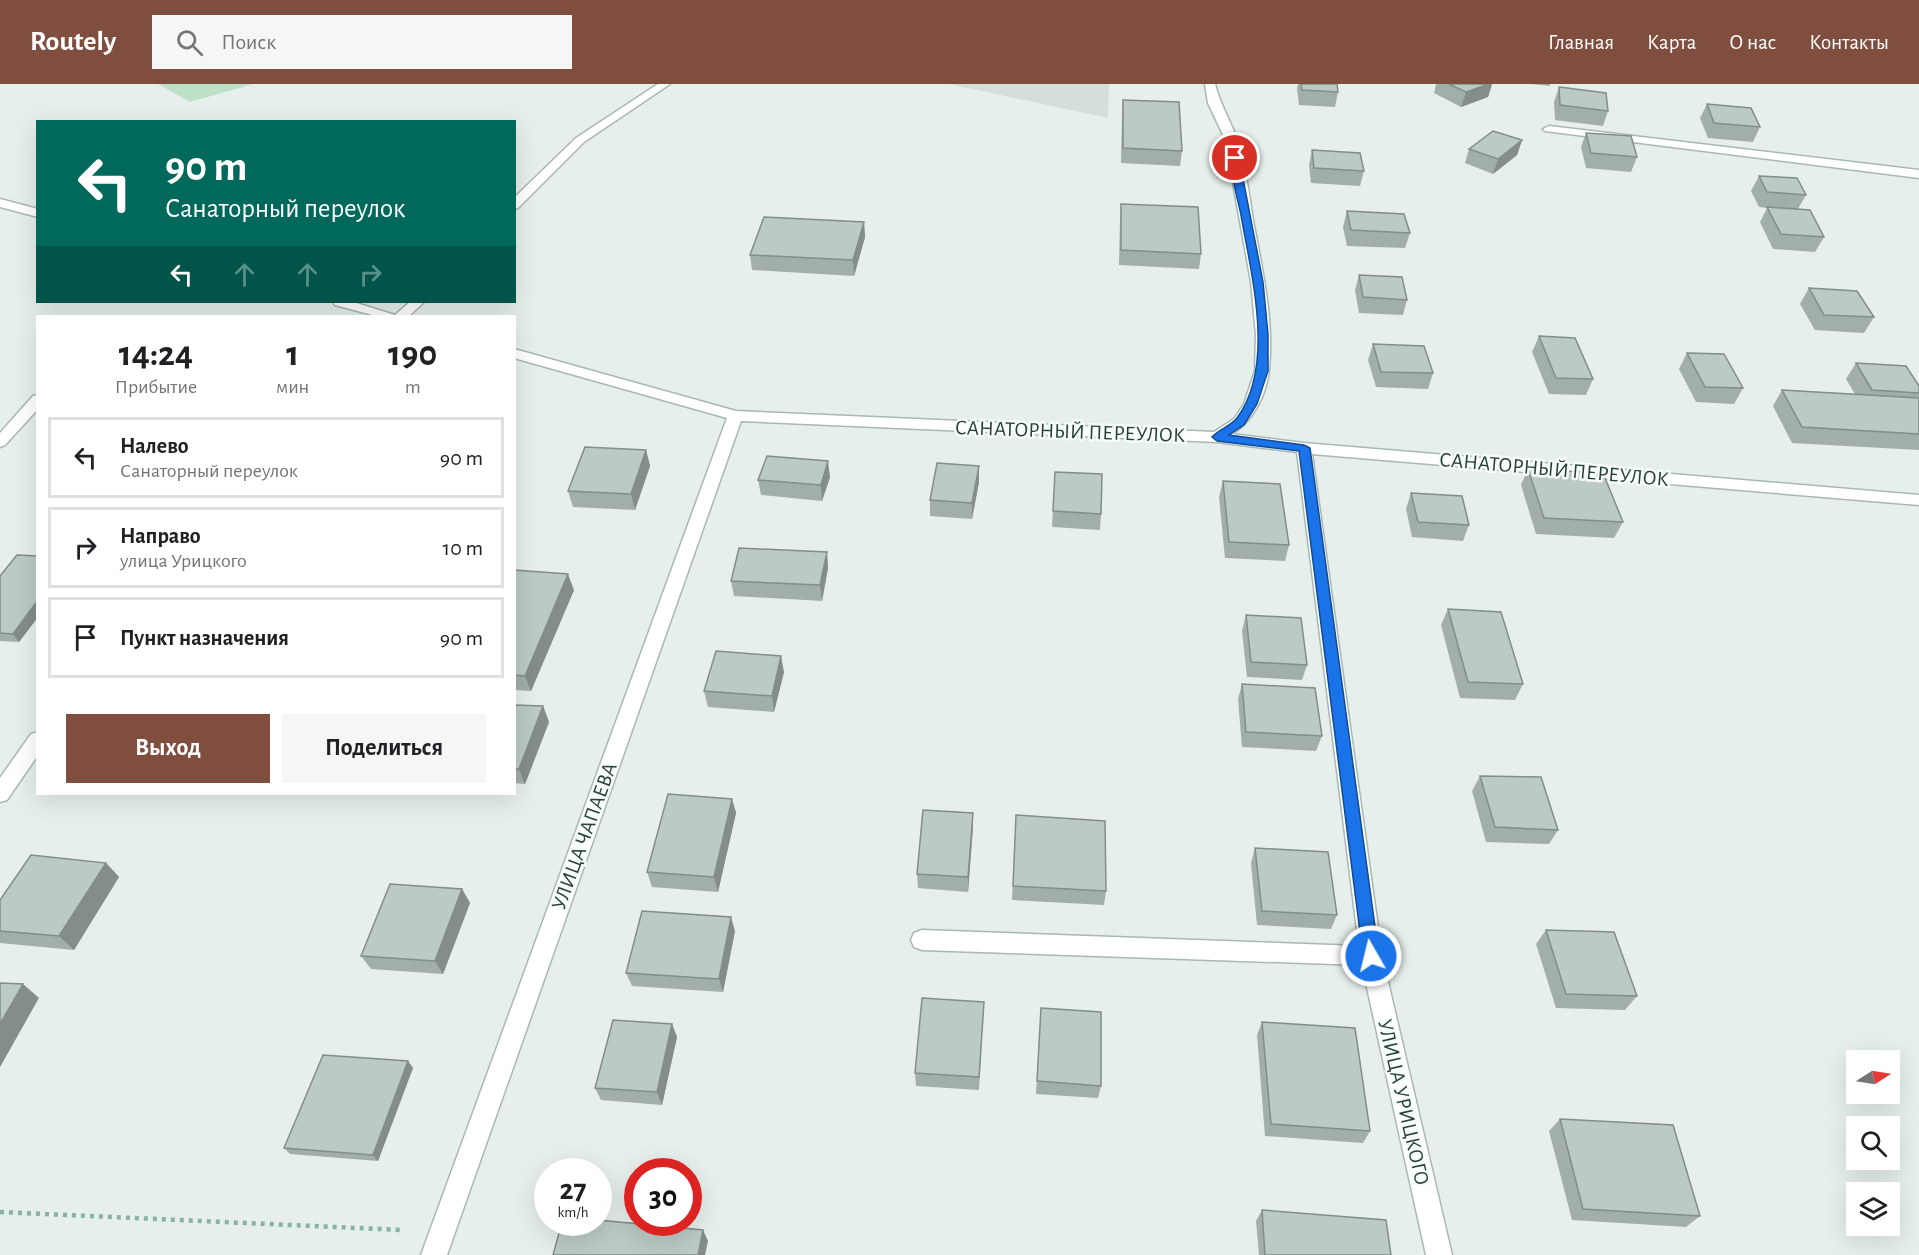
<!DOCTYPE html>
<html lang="ru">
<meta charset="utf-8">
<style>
:root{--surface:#fff;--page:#f6f6f6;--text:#202124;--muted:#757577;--line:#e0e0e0;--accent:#7f4e3f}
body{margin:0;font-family:"Alegreya Sans",sans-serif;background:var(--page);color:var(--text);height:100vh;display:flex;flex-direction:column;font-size:22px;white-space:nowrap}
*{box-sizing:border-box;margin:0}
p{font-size:20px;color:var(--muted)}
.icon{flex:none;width:33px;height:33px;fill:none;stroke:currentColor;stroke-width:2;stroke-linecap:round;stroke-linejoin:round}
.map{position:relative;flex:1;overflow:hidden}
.panel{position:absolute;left:36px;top:231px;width:480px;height:480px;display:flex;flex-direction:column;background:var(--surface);border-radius:0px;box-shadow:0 6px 24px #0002}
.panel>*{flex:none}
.top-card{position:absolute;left:36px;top:36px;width:480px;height:183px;border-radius:0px;box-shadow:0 6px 24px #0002;background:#00695c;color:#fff;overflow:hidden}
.needle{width:39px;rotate:78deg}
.tools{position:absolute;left:1846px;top:966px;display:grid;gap:12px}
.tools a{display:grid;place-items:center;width:54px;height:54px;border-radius:0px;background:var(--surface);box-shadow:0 6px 24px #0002;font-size:30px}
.speed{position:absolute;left:534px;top:1074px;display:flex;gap:12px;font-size:30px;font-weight:700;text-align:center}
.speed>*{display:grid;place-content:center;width:78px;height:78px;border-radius:50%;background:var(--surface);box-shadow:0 6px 24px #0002;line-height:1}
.speed small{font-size:15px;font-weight:400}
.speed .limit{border:9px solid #d22;background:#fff;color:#111}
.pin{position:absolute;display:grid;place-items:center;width:51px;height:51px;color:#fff;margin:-26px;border:3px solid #fff;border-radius:50%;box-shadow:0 2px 6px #0007}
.me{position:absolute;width:66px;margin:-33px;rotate:352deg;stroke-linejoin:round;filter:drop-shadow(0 0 4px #0008)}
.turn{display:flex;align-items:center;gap:21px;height:126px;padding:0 30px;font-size:27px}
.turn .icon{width:78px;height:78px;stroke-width:2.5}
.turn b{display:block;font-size:42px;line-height:51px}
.lanes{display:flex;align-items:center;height:57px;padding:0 30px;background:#0003;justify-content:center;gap:30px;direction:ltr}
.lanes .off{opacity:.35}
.eta{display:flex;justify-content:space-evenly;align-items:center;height:102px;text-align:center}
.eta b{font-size:36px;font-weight:600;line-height:42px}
.primary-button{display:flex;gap:12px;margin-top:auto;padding:12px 30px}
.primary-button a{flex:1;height:69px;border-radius:0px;background:var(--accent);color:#fff;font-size:24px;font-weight:600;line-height:69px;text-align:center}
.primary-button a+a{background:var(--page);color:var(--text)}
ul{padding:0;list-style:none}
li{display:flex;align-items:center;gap:18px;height:81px;margin:0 12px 9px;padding:0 18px;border:3px solid var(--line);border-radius:0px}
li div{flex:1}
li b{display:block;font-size:22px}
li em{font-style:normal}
header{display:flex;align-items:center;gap:36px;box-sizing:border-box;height:84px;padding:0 30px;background:var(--accent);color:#fff}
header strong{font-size:28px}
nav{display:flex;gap:33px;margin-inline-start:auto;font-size:21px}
.search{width:420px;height:54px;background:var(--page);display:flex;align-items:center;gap:15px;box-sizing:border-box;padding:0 21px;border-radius:0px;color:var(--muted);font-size:22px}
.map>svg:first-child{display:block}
</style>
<header>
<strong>Routely</strong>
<div class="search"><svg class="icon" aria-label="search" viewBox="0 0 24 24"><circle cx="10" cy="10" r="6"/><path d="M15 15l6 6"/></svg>Поиск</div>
<nav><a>Главная</a><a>Карта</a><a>О нас</a><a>Контакты</a></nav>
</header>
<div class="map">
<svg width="1919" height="1171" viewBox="0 0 1919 1171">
<rect width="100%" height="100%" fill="#e6efeb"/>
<path fill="#d4dfda" d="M949,0H1109L1108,34Z"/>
<path fill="#bfe0c8" d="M158,0H253L190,18Z"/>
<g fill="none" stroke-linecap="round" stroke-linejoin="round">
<defs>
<path id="minor" d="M658,0H670L584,58L518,124L514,125V114L576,54Z
M1205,0H1215C1220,20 1230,36 1237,55C1245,80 1249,109 1253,136C1262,184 1274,235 1269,285C1267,310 1253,337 1232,350L1304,359L1919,411V421L1312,370L1382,872L1452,1171H1426L1362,881L922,866L914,863L911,856L914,849L922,846L1359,862L1297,368L1217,358L741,337L447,1171H421L727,334L514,274V265L736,327L1214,348L1234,335L1244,320L1255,287L1256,251L1251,198L1225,55L1208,19Z
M1549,42L1919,86V94L1545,47L1543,45Z
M0,115L38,125V133L0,123Z
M333,218H353L395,231L410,218H424L409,232H376L335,221Z
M38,311V325L5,361L0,363V349L33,312Z
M38,648V671L7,716L0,718V694L31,650Z"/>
</defs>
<use href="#minor" stroke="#a8b8b2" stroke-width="3"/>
<path stroke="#86b3a5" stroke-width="4.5" stroke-dasharray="4 5" stroke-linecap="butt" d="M0,1128L402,1146"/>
<use href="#minor" fill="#fff" fill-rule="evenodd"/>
</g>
<path fill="#a1aea9" d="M1298,0H1337L1338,8L1335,23L1299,21L1297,5Z
M1436,0H1492L1488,13L1461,23L1434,9Z
M1531,0H1550V2Z
M1559,3L1608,27L1603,42L1555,36L1554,18Z
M1123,16L1182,67L1180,82L1121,79L1122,30Z
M1707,20L1760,43L1753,58L1708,54L1700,34Z
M1586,49L1637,73L1631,88L1586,84L1581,63Z
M1522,56L1517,71L1493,90L1465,79L1469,65Z
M1312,66L1364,87L1360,102L1311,99L1309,81Z
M1759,92L1806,111L1798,125L1824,153L1815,168L1773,165L1760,138L1767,124L1759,123L1751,107Z
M1121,120L1201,170L1199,185L1119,181L1120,135Z
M1347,127L1410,149L1405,164L1347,162L1343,143Z
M864,138L865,153L854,192L752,186L750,171Z
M1359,191L1407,216L1403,231L1359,229L1355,206Z
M1809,204L1874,233L1864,249L1815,246L1800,220Z
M1539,252L1593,295L1586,311L1549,310L1532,268Z
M1373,260L1433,289L1428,305L1376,303L1368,276Z
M1687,269L1743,304L1734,320L1696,318L1679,285Z
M1856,279L1919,302V366L1792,359L1773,322L1782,306L1855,310L1846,295Z
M646,366L650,382L635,426L573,423L568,407Z
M979,382V398L972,435L930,432V416Z
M1528,385L1623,438L1614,454L1536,450L1521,401Z
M1055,388L1101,430L1100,446L1052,443Z
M830,393L822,417L761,411L758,396Z
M1223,397L1289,461L1285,477L1225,474L1219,413Z
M1411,409L1469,441L1463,457L1412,453L1406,425Z
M827,468L828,484L822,517L734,512L731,497Z
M38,472V533L19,558L0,557V492Z
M514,486L574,506L531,607L514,606Z
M1448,525L1523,600L1515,616L1460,614L1441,541Z
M1246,531L1307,581L1302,596L1247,593L1242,547Z
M784,588L774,628L708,623L704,607Z
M1242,600L1322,652L1316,667L1242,663L1238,615Z
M514,621L543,622L549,638L525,700L514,699Z
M1480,692L1558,746L1549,760L1486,758L1472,707Z
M732,715L736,729L718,808L652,803L647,788Z
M973,729V743L968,808L918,804L917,790Z
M1016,731L1106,807L1104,821L1012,816Z
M1255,764L1337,831L1331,845L1257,841L1251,779Z
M106,779L119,793L74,866L0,859V816Z
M462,805L470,819L443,890L371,885L361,872Z
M1546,846L1637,912L1625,926L1556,924L1536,860Z
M735,847L723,908L632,902L626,889Z
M984,918L979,1006L916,1002L915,989Z
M1041,924L1101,1002L1098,1014L1036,1010Z
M1262,938L1370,1047L1363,1059L1265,1052L1257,951Z
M672,940L677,953L662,1021L601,1016L595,1004Z
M408,977L413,984L378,1077L290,1070L284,1064Z
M1560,1035L1700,1132L1686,1143L1572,1136L1549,1047Z
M1262,1126L1391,1171H1259L1256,1137Z"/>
<path fill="#838d89" d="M1489,0H1492L1488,13L1461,23L1466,8Z
M1522,56L1517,71L1493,90L1498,75Z
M864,138L865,153L854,192L853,176Z
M646,366L650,382L635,426L631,410Z
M828,377L830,393L822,417L821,401Z
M979,382V398L972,435V419Z
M827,468L828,484L822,517L820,501Z
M568,490L574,506L531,607L525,592Z
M38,516V533L19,558L13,550Z
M781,572L784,588L774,628L772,612Z
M543,622L549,638L525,700L519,685Z
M732,715L736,729L718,808L714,793Z
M973,729V743L968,808V793Z
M106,779L119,793L74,866L59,852Z
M462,805L470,819L443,890L435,877Z
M731,833L735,847L723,908L719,895Z
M23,900L39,914L0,983V940Z
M672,940L677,953L662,1021L657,1008Z
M408,977L413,984L378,1077L373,1071Z
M703,1146L708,1157L705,1171H698Z"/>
<path fill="#bbcac4" stroke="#838d89" stroke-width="1.5" d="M1301,0H1337L1338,8L1302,6Z
M1449,0H1489L1466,8Z
M1559,3L1606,9L1608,27L1560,21Z
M1123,16L1179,18L1182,67L1123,64Z
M1707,20L1751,24L1760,43L1714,39Z
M1493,47L1522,56L1498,75L1469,65Z
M1586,49L1631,52L1637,73L1591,69Z
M1312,66L1360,69L1364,87L1314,84Z
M1759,92L1797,94L1806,111L1767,108Z
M1121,120L1198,123L1201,170L1121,166Z
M1767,123L1810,126L1824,153L1781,150Z
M1347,127L1404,130L1410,149L1351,146Z
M764,133L864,138L853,176L750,171Z
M1359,191L1402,193L1407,216L1363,213Z
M1809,204L1857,207L1874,233L1824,231Z
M1539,252L1575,254L1593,295L1556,294Z
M1373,260L1424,262L1433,289L1381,288Z
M1687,269L1724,270L1743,304L1705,303Z
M1856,279L1906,282L1919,302V309L1872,306Z
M1782,306L1919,314V350L1802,343Z
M585,363L646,366L631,410L568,407Z
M767,372L828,377L821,401L758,396Z
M937,379L979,382L972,419L930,416Z
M1528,385L1603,389L1623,438L1544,434Z
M1055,388L1102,390L1101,430L1053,427Z
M1223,397L1280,400L1289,461L1229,458Z
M1411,409L1462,412L1469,441L1418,438Z
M739,464L827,468L820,501L731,497Z
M17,471L38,472V516L13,550L0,549V492Z
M514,486L568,490L525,592L514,591Z
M1448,525L1501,528L1523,600L1468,598Z
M1246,531L1301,534L1307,581L1251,578Z
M716,567L781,572L772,612L704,607Z
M1242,600L1315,604L1322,652L1246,648Z
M514,621L543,622L519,685H514Z
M1480,692L1541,693L1558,746L1495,743Z
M668,710L732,715L714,793L647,788Z
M923,726L973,729L968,793L917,790Z
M1016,731L1105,737L1106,807L1013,802Z
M1255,764L1328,768L1337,831L1262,827Z
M31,771L106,779L59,852L0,847V816Z
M390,800L462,805L435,877L361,872Z
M642,827L731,833L719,895L626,889Z
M1546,846L1614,848L1637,912L1566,910Z
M0,899L23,900L0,940Z
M922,914L984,918L979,993L915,989Z
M1041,924L1101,928V1002L1037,997Z
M613,936L672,940L657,1008L595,1004Z
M1262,938L1355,944L1370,1047L1271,1040Z
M323,971L408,977L373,1071L284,1064Z
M1560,1035L1673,1041L1700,1132L1583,1125Z
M1262,1126L1386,1136L1391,1171H1265Z
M598,1136L703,1146L698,1171H553L562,1138H598Z"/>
<path fill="#1a73e8" stroke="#114b97" stroke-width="1.5" d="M1232,72L1239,74L1263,198L1268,250V287L1257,320L1244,341L1229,351L1304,361L1310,364L1379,872L1377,877L1371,879L1366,877L1363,872L1299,367L1217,357L1212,353C1219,345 1231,342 1237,334C1276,281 1251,190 1241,131C1238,116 1229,86 1232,72Z"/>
<g text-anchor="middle" stroke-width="5" stroke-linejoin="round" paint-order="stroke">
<g font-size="21" fill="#24423a" stroke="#f7fbf9">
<text transform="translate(1070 347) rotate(2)" y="7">САНАТОРНЫЙ ПЕРЕУЛОК</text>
<text transform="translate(1554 385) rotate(5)" y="7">САНАТОРНЫЙ ПЕРЕУЛОК</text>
<text transform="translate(584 752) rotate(-70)" y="7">УЛИЦА ЧАПАЕВА</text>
<text transform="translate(1404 1018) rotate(77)" y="7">УЛИЦА УРИЦКОГО</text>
</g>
</g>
</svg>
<div class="tools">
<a><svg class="needle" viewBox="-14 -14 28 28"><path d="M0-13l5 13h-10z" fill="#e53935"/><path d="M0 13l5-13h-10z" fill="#757577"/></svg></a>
<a><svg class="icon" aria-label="search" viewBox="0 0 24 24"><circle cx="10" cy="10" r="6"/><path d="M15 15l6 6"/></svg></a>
<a><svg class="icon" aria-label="layers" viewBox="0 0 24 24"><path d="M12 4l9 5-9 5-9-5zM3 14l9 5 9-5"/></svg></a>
</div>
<div class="speed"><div>27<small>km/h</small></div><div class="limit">30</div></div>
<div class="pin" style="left:1235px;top:74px;background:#d93025"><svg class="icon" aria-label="arrive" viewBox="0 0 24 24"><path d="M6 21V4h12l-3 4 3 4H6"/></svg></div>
<svg class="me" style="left:1371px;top:872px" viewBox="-20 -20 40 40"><circle r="17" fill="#1a73e8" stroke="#fff" stroke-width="3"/><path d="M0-11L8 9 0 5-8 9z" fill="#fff"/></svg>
<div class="top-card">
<div class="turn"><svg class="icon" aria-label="left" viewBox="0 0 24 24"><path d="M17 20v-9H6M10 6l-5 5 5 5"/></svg><div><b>90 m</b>Санаторный переулок</div></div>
<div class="lanes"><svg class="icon" aria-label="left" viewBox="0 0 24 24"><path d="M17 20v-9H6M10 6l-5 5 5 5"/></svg><svg class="icon off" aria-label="ahead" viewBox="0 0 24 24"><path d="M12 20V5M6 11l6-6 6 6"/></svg><svg class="icon off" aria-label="ahead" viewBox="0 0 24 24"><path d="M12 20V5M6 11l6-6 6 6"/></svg><svg class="icon off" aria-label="right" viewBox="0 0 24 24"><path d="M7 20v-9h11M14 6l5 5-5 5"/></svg></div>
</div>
<section class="panel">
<div class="eta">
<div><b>14:24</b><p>Прибытие</p></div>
<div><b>1</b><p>мин</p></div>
<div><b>190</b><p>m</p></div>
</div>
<ul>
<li><svg class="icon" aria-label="left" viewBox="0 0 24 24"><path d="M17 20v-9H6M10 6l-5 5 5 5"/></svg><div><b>Налево</b><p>Санаторный переулок</p></div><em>90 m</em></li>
<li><svg class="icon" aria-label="right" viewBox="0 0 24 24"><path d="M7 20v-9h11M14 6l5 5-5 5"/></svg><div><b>Направо</b><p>улица Урицкого</p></div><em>10 m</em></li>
<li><svg class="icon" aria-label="arrive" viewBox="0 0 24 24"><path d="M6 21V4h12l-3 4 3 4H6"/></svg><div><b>Пункт назначения</b></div><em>90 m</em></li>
</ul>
<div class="primary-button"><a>Выход</a><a>Поделиться</a></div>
</section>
</div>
